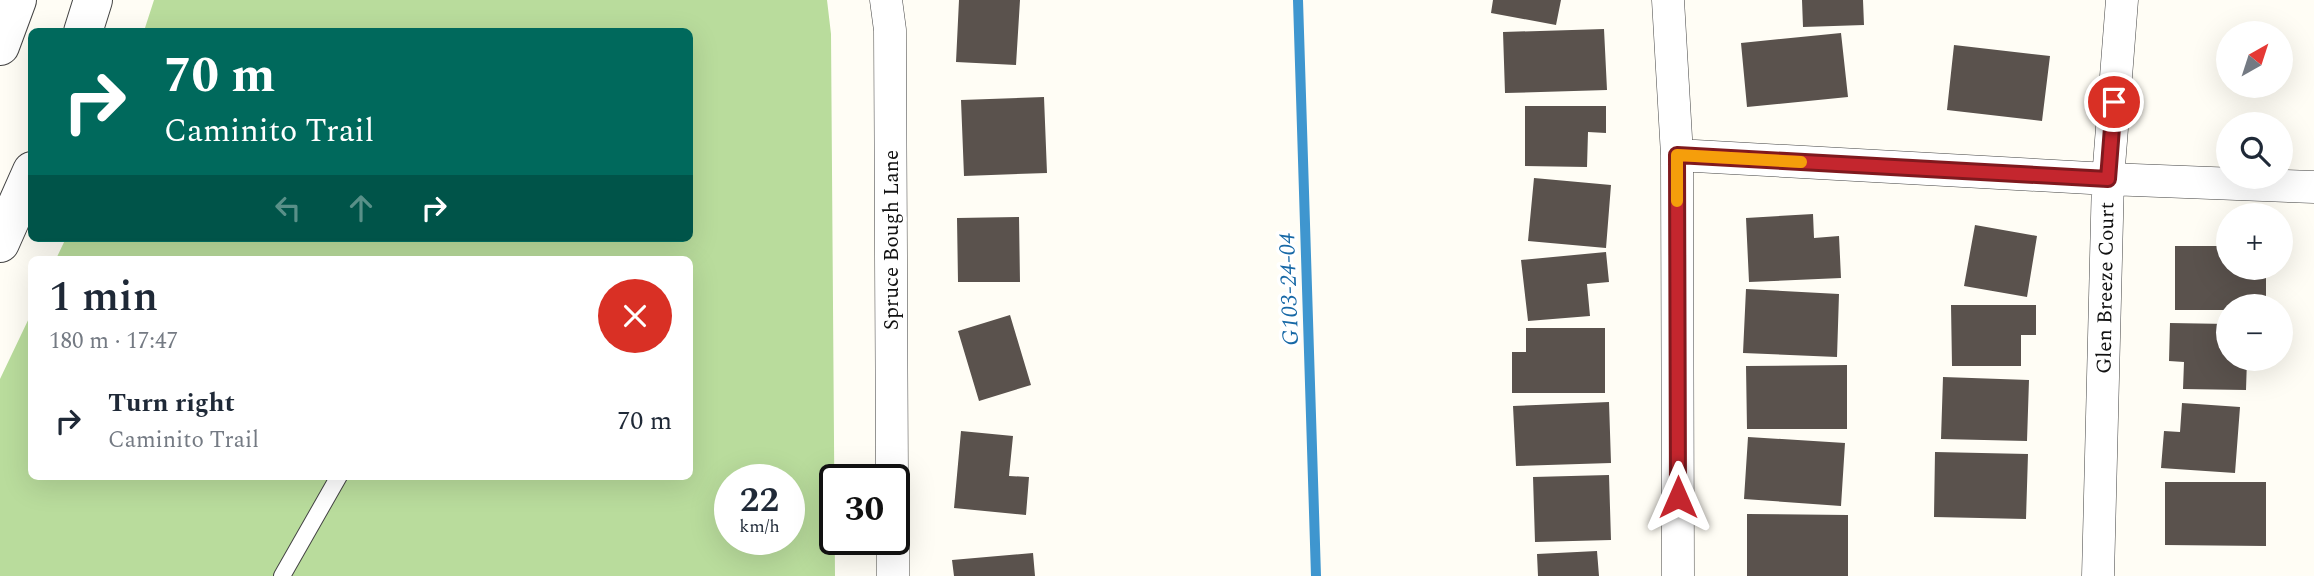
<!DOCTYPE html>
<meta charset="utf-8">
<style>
:root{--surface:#fff;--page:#f6f6f7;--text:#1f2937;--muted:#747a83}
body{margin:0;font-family:Spectral,serif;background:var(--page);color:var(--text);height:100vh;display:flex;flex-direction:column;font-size:26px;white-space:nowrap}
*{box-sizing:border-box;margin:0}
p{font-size:23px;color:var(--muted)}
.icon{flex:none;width:38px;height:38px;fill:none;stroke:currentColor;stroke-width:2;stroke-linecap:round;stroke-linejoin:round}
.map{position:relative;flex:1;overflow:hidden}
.details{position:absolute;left:28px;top:256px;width:665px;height:224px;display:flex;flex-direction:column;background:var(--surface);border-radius:10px;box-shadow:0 7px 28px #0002}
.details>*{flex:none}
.guide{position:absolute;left:28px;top:28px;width:665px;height:214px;border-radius:10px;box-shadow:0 7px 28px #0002;background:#00695c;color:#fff;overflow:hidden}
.needle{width:46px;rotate:39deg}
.fabs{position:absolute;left:2216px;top:21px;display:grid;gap:14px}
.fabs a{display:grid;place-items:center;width:77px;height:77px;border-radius:50%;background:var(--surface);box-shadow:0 7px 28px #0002;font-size:35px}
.speed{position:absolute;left:714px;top:464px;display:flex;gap:14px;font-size:35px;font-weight:700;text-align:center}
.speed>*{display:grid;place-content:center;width:91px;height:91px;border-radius:50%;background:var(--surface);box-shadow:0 7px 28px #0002;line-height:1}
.speed small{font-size:18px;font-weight:400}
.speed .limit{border:4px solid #111;border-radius:10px;background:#fff;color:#111}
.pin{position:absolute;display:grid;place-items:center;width:60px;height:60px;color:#fff;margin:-30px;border:4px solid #fff;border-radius:50%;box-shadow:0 2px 7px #0007}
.me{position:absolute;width:77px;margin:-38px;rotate:0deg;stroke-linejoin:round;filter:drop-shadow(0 0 5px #0008)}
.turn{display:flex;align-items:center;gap:24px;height:147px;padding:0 21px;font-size:32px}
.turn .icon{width:91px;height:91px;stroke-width:2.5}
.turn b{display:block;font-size:49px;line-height:60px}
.lanes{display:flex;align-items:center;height:66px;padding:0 21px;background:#0003;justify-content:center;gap:35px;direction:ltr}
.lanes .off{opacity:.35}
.round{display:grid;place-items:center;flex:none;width:74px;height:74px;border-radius:37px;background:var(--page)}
.overview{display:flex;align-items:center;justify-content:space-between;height:119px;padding:0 21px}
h1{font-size:42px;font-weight:600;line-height:52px}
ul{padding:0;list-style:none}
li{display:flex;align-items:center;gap:21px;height:91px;padding:0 21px}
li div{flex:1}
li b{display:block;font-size:26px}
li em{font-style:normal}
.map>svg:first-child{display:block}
</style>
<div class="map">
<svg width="2314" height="576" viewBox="0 0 2314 576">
<rect width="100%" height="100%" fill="#fffdf5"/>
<path fill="#b9dc9c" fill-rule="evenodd" d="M154,0H827L831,34L835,576H0V379L31,314L32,476H690V259H56L66,238H690V32L144,31ZM730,480H789V539H730Z"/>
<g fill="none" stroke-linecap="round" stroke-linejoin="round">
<path stroke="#3f96cf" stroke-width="10" d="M1298,0L1316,576"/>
</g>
<path fill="#5a524d" d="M959,0H1020L1016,65L956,62Z
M1493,0H1561L1556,25L1491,13Z
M1802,0H1863L1864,25L1803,27Z
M1604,29L1607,90L1505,93L1503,32Z
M1841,33L1848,97L1747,107L1741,43Z
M1954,45L2050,56L2042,121L1947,110Z
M1044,97L1047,173L964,176L961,100Z
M1525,106H1606V133L1588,132L1587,167L1525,166Z
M1534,178L1611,185L1606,248L1528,241Z
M1813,214L1814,238L1839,236L1841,278L1749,282L1746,218Z
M1019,217L1020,282H958L957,218Z
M1975,225L2037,236L2027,297L1964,286Z
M2175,246H2228V268L2266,270V306H2228V310H2175Z
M1606,252L1609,282L1587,284L1590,316L1528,321L1521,260Z
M1746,289L1839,294L1837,357L1743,353Z
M1951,305H2036V335H2021V366H1952Z
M1010,315L1031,385L979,401L958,331Z
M2170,323L2228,324V359H2247L2246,390L2183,389L2184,362L2169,361Z
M1526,328H1605V393H1512V352H1526Z
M1847,365V429H1747L1746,366Z
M1943,377L2029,380L2027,441L1941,439Z
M1609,402L1611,463L1516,466L1513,406Z
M2182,403L2240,407L2235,473L2161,468L2164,431L2180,432Z
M961,431L1013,436L1009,476L1029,477L1026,515L954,508Z
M1748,437L1845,443L1841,506L1744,499Z
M1935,452L2028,454L2026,519L1934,517Z
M1609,475L1611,540L1535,542L1533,477Z
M2165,482H2266V546L2165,545Z
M1747,514L1848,515V576H1747Z
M1597,551L1599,576H1538L1537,554Z
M1033,553L1035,576H954L952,560Z"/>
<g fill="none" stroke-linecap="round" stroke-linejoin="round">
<defs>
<path id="service" d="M282,576L339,476"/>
<path id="minor" d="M886,0L890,30L892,480
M1668,0L1677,155L1678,576
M1677,155L2108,179L2314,187
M893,539V576
M2098,576L2108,179L2122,0"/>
<path id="tertiary" d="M83,32L93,0
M0,46L17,0
M0,243L32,171"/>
</defs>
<use href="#service" stroke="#444" stroke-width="18"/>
<use href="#minor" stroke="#444" stroke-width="33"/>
<use href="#tertiary" stroke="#444" stroke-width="40"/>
<use href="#service" stroke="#fff" stroke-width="16"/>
<use href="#minor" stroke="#fff" stroke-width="32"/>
<use href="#tertiary" stroke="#fff" stroke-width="38"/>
</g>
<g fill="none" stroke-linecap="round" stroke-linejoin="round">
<defs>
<path id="route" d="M1678,497L1677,155L2108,179L2114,102"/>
</defs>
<use href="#route" stroke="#7f191e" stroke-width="18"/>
<use href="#route" stroke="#c4262e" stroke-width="12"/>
<path stroke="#f59e0b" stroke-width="12" d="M1677,201V155L1801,162"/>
</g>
<g text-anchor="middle" stroke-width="7" stroke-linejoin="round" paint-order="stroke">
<g font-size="21" fill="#111" stroke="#fff">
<text transform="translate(891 240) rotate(-90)" y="7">Spruce Bough Lane</text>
<text transform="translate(2105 288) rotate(-89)" y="7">Glen Breeze Court</text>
</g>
<g font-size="23" font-style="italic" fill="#1768a6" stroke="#fff">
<text transform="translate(1288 289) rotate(-92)" y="8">G103-24-04</text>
</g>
</g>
</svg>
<div class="fabs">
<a><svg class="needle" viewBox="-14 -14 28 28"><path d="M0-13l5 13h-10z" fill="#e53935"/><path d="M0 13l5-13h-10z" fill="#747a83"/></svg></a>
<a><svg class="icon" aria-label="search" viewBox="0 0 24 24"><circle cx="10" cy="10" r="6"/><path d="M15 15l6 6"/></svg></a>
<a>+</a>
<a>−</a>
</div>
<div class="speed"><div>22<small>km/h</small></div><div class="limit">30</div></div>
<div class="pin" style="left:2114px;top:102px;background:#d93025"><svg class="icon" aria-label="arrive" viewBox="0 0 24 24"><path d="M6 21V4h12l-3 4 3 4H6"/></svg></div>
<svg class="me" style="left:1678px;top:497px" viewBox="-20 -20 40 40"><path d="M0-17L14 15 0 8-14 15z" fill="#c4262e" stroke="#fff" stroke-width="4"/></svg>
<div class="guide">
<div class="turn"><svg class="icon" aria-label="right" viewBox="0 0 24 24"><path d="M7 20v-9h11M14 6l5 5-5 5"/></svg><div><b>70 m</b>Caminito Trail</div></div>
<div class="lanes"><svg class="icon off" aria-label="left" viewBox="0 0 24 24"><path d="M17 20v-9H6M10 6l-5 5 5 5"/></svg><svg class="icon off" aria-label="ahead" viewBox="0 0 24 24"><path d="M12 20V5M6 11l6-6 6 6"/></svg><svg class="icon" aria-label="right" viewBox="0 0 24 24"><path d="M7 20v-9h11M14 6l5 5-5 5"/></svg></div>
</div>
<section class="details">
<div class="overview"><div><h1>1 min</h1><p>180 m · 17:47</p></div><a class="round" style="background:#d93025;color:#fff"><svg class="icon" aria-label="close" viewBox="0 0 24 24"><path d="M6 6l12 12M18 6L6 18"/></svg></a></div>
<ul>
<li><svg class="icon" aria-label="right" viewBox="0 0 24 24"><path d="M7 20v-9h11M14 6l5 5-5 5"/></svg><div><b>Turn right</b><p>Caminito Trail</p></div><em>70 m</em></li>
</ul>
</section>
</div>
